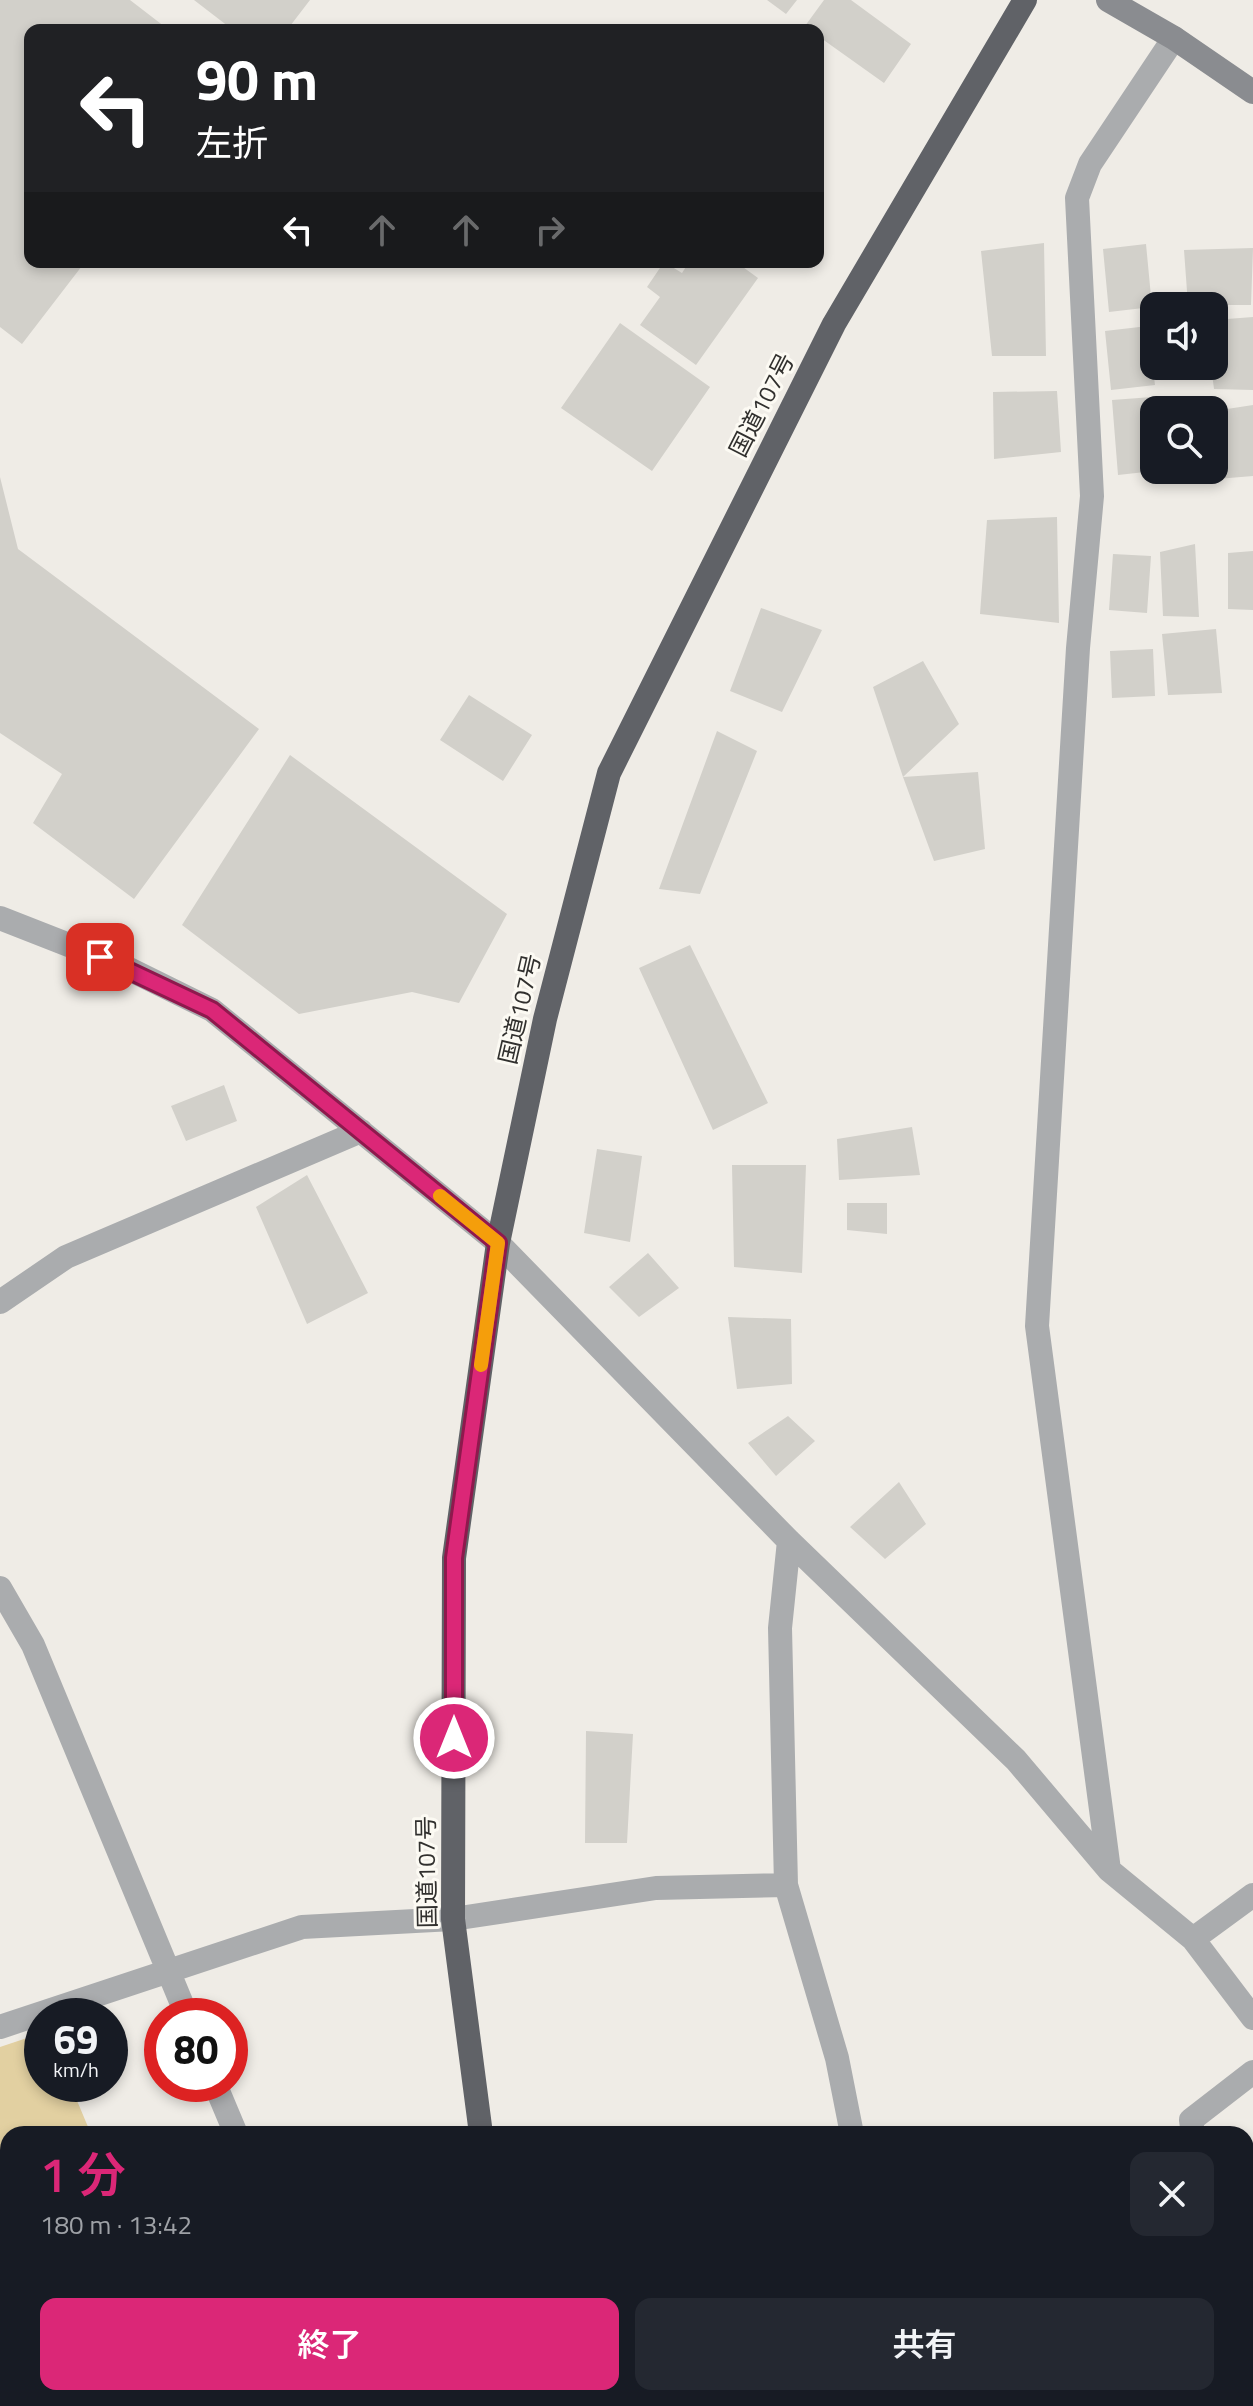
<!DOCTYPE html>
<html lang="ja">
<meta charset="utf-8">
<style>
:root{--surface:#171b24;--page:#242831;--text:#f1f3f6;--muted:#9ea1a6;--accent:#db2777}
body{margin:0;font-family:"Titillium Web","Noto Sans JP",sans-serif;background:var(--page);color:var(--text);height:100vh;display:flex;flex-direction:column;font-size:30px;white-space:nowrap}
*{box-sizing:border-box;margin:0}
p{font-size:26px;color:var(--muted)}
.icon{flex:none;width:44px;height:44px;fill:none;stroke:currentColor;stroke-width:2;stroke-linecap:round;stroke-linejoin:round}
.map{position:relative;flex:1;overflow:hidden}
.side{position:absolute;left:0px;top:2126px;width:1254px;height:280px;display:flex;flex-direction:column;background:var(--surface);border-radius:24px 24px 0 0;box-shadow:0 4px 12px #0003}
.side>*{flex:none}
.top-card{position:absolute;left:24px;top:24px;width:800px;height:244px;border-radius:16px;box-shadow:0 4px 12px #0003;background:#202124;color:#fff;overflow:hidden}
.fabs{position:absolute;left:1140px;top:292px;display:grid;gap:16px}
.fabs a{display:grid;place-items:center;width:88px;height:88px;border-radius:16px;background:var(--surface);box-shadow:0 4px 12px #0003;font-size:40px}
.speed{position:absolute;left:24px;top:1998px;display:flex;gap:16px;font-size:40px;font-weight:700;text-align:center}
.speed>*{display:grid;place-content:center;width:104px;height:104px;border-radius:50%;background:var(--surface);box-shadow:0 4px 12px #0003;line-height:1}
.speed small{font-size:20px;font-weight:400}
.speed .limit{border:12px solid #d22;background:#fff;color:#111}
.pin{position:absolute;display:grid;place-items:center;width:68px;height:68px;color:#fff;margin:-34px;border-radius:16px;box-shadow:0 4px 12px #0006}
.me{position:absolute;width:88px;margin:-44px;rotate:0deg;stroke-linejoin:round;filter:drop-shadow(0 0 6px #0008)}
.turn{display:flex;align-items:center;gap:28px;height:168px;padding:0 40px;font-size:36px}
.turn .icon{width:104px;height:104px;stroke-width:2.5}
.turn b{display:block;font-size:56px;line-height:68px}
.lanes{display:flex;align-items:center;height:76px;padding:0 40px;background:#0003;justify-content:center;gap:40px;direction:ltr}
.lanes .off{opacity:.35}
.round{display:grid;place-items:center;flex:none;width:84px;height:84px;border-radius:16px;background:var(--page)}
.summary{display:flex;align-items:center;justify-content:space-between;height:136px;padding:0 40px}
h1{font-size:48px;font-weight:600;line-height:60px;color:var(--accent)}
.action{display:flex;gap:16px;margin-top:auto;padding:16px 40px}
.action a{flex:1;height:92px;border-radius:16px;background:var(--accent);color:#fff;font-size:32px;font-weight:600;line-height:92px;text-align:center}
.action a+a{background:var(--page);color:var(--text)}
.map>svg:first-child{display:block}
</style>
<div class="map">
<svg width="1253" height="2406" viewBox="0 0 1253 2406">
<rect width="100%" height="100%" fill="#efece6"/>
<path fill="#e2d0a1" d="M42,2033V2084H70L91,2134H8V2256L0,2253V2047Z"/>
<path fill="#d2d0ca" d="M0,0H130L169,30H30V262H85L22,344L0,327Z
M194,0H310L287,30H233Z
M767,0H797L786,14Z
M824,0H851L911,44L884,83L818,36V30L805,26Z
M1044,243L1046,356H992L981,251Z
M1146,244L1152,307L1109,312L1103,249Z
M1253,248L1251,305H1188L1184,250Z
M664,262L682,273L689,262H736L758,278L696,365L640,325L660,297L647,287Z
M1253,317V390L1214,389L1211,366L1214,320Z
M620,323L710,387L652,471L561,408Z
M1148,326L1155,385L1111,390L1105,331Z
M1057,391L1061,452L994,459L993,392Z
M1166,396L1168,410H1154V471L1118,475L1112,400Z
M1253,405V476L1205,480V470H1214V411Z
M0,477L18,549L259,729L134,899L33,823L62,774L0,733Z
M1057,517L1059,623L980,614L987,520Z
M1195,544L1199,617L1163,616L1160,552Z
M1253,551V610L1228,609V553Z
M1113,554L1151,556L1147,613L1109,610Z
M761,608L822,630L782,712L730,691Z
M1216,629L1222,693L1168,695L1162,634Z
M1153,649L1155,696L1112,698L1110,651Z
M923,661L959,724L903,777L873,687Z
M469,695L532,735L503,781L440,740Z
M717,731L757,751L700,894L659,889Z
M290,755L507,914L459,1003L412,992L299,1014L182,925Z
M978,772L985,849L934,861L903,777Z
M690,945L768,1103L713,1130L639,968Z
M224,1085L237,1121L186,1141L171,1106Z
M912,1127L920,1175L839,1180L837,1139Z
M597,1149L642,1156L630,1242L584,1233Z
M732,1165H806L802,1273L734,1267Z
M307,1175L368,1293L307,1324L256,1207Z
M847,1203H887V1234L847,1230Z
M648,1253L679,1288L639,1317L609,1287Z
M728,1317L791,1319L792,1384L737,1389Z
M788,1416L815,1441L776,1476L748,1443Z
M899,1482L926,1524L885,1559L850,1527Z
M586,1731L633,1734L627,1843H585Z"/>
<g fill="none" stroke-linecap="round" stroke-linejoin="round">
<path stroke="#aaacae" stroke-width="24" d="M0,918L125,967L212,1010L498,1243L789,1541L1016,1760L1109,1870L1193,1939L1253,2018
M0,1302L66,1257L361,1131
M789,1541L780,1628L786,1885L837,2058L852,2134
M0,1588L33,1645L187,2016
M1109,1870L1037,1326L1078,648L1092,496L1077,198L1090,164L1174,38
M1193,1939L1253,1895
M0,2027L302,1927L453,1919L656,1888L786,1885
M215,2084L236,2134
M1193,2134L1191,2120L1253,2072
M0,2368L8,2370
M0,2386L5,2406
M1246,2397L1248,2406
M94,2398L118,2406
M906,2398L908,2406
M331,2406L332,2398"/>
<path stroke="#8a8c90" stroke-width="24" d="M1108,0L1174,38L1253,92"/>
<path stroke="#606267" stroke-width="24" d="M481,2134L453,1919L454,1558L498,1243L545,1019L609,773L834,324L1025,0
M526,2398L528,2406"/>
<path stroke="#93918d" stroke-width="6" d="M0,2290L8,2293
M0,2314L8,2317
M264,2398L289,2406
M338,2398L364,2406"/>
</g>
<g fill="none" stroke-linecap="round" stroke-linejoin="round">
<defs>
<path id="route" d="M100,957L212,1010L498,1243L454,1558V1738"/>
</defs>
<use href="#route" stroke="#8e194d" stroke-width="20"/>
<use href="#route" stroke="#db2777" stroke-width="14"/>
<path stroke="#f59e0b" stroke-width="14" d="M440,1196L498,1243L481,1365"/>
</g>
<g text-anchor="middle" stroke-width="6" stroke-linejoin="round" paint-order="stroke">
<g font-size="24" fill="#31302e" stroke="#fcfaf3">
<text transform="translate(762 405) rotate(-63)" y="8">国道107号</text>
<text transform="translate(520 1009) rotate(-77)" y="8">国道107号</text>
<text transform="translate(427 1872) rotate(-91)" y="8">国道107号</text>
</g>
</g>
</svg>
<div class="fabs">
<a><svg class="icon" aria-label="sound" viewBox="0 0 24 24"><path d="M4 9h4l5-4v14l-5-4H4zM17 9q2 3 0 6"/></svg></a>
<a><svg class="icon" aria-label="search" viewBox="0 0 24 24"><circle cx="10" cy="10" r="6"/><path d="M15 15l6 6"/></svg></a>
</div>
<div class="speed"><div>69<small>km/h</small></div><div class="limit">80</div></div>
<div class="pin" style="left:100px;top:957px;background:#d93025"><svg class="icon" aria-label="arrive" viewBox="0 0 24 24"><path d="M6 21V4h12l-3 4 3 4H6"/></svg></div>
<svg class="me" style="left:454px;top:1738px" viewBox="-20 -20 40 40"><circle r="17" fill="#db2777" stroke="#fff" stroke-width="3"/><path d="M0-11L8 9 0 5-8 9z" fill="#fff"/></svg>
<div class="top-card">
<div class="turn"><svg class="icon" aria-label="left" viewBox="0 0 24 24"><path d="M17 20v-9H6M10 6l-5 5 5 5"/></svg><div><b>90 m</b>左折</div></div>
<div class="lanes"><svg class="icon" aria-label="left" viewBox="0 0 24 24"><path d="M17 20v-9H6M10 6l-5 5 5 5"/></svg><svg class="icon off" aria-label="ahead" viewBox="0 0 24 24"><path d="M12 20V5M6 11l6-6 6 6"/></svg><svg class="icon off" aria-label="ahead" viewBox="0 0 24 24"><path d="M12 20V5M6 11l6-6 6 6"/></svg><svg class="icon off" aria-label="right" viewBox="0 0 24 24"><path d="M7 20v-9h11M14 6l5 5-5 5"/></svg></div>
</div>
<section class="side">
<div class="summary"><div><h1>1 分</h1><p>180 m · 13:42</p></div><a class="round"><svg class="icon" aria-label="close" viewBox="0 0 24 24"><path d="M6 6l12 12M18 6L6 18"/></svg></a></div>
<div class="action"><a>終了</a><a>共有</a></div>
</section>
</div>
